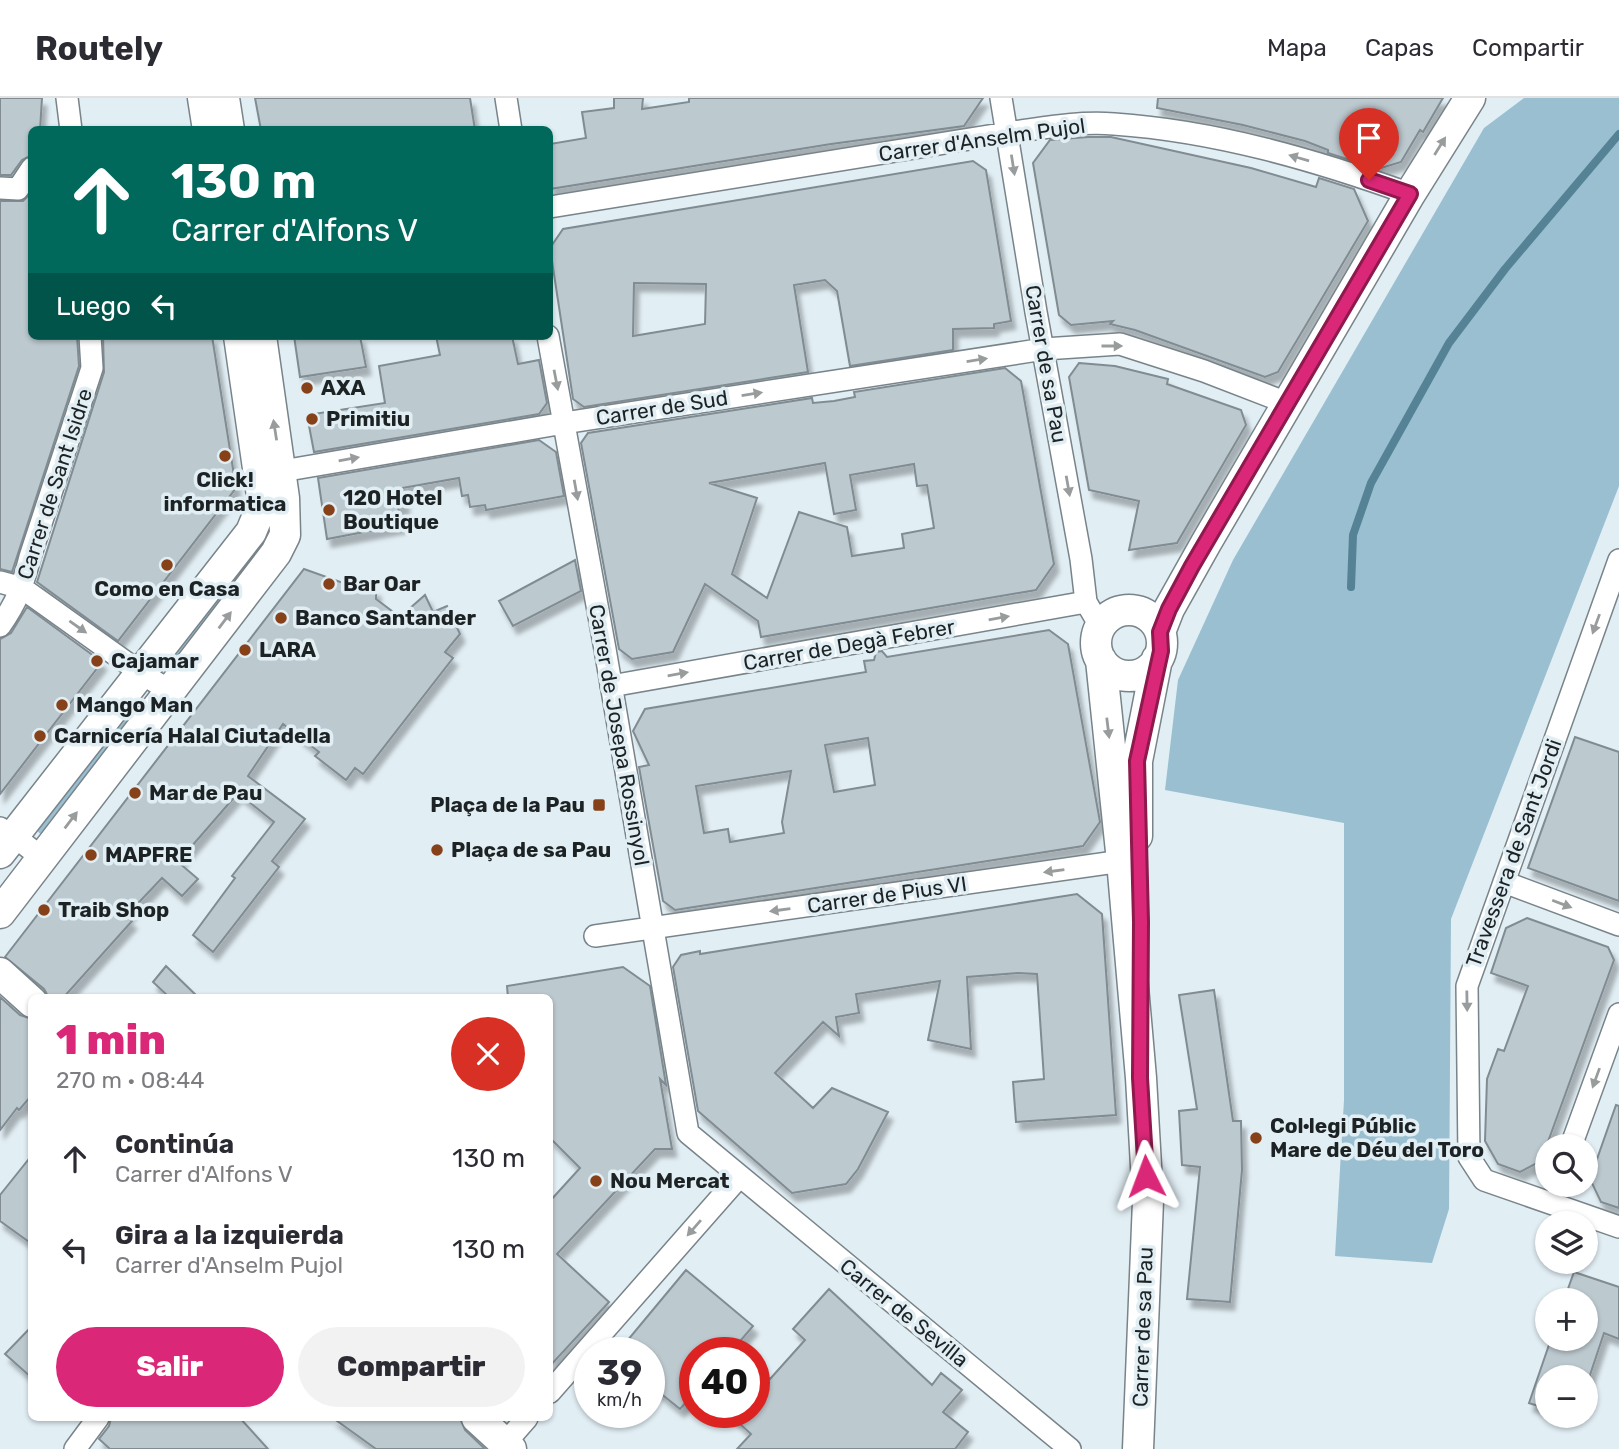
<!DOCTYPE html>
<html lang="es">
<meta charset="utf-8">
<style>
:root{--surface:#fff;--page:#f2f2f3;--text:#2b2b33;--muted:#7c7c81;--line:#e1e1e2;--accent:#db2777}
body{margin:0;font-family:Rubik,sans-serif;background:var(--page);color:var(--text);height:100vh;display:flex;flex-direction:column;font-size:26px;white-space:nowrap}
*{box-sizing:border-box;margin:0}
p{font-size:23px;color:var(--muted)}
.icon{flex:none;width:38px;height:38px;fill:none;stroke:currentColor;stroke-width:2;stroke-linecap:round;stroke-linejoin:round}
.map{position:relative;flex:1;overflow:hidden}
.details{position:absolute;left:28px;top:896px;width:525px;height:427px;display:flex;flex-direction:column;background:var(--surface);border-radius:10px;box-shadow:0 2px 5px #0004}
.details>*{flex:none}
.top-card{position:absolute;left:28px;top:28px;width:525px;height:214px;border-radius:10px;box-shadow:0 2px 5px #0004;background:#00695c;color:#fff;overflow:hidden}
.fabs{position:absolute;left:1535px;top:1036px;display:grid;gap:14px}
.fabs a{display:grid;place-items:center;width:63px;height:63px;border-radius:50%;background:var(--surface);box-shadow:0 2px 5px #0004;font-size:35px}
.speed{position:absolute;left:574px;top:1239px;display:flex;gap:14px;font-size:35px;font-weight:700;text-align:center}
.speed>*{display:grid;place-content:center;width:91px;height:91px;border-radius:50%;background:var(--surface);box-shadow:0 2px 5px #0004;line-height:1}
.speed small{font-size:18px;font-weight:400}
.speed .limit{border:10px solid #d22;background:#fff;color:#111}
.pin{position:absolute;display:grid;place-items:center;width:60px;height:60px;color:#fff;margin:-72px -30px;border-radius:50% 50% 50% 0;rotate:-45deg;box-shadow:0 0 7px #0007}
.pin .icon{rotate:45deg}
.me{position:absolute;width:77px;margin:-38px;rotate:357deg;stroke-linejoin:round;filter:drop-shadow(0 0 5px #0008)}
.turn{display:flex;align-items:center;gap:24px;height:147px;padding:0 28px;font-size:32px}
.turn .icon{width:91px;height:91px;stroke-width:2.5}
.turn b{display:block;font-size:49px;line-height:60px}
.then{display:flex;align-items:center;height:66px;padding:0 28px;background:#0003;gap:14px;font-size:26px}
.round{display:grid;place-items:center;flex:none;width:74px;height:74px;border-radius:37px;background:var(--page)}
.summary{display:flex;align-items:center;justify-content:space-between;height:119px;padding:0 28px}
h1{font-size:42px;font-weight:800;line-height:52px;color:var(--accent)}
.primary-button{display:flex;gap:14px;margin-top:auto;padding:14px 28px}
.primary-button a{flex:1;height:80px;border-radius:42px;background:var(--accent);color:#fff;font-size:28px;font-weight:800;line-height:80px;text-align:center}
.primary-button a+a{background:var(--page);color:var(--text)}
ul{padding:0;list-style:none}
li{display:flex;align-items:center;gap:21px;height:91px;padding:0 28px}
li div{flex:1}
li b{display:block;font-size:26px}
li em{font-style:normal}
header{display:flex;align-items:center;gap:42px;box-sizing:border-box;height:98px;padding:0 35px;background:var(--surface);border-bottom:2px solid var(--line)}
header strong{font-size:33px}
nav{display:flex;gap:38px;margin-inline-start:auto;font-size:24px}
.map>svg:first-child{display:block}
</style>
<header>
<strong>Routely</strong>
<nav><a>Mapa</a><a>Capas</a><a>Compartir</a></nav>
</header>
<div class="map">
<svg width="1619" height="1351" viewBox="0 0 1619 1351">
<defs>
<filter id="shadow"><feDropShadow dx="4.5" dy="8" stdDeviation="2" flood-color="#0004"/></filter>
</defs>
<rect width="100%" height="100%" fill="#e1eef4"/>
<path fill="#99bfd1" d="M1524,0H1619V388L1451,821L1449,1111L1432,1165L1335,1158L1344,1002V725L1165,692L1178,582L1233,462L1484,30Z
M252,444L265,454L172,571L166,570L162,565Z
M133,599L145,609L46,737L39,735L35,729Z"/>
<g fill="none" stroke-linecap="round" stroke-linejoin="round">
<path stroke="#558295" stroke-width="8" d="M1351,489L1353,437L1371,385L1449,245L1505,171L1619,36"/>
</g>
<path fill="#bcc9cf" stroke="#808c92" stroke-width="2" fill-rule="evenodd" filter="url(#shadow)" d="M0,0H42L40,32H32V57L22,62L11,77H0Z
M255,0H470L475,32H261Z
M614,0H643L642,11L689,4V0H983L964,28L831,46L550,91V46L586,40L582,14L614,10Z
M1158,0H1443L1423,34L1420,32L1401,64L1378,71L1328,55V52L1305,43L1243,27L1157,10Z
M1088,39H1111L1251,70L1316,89L1319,80L1354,91L1368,123L1278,274L1265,279L1135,232L1110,226L1113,223L1071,227L1059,217L1033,65L1050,42Z
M973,63L986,72L1011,223L994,226V230L953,231V252L850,268L837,193L825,182L794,187L808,274L584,309L573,301L550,150L563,131ZM634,185L706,186L705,226L633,238Z
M32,94V238H77L79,268L12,474L0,471V103H23Z
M103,238H212L236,390L118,543L37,484L104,274Z
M294,238H360L366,269L300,279Z
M436,238H512L518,266L539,262L547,305L539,316L314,354L307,317L385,305L379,268L440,257Z
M1079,265L1115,268L1168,281L1167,286L1241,312L1246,327L1177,445L1129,452L1139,403L1089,392L1069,279Z
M1005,270L1021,283L1054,466L1036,492L761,539L758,523L705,486L673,554L632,561L619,551L581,345L588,335L812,300L813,305L834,303L855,299L854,294ZM825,365L834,416L856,412L850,377L914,366L917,388L927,387L934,430L902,436L904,450L852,458L847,429L799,414L767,500L732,476L757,400L709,385Z
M539,342L556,354L564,398L486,412L485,407L470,409L468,397L462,398L459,380L402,390L405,408L398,409L402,427L327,441L318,380Z
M575,462L581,493L513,528L499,503Z
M304,471L360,491H376V501L400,519L425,497L433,514L447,508L460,536L445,554L453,560L363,676L355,670L346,682L315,658L319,654L283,626L248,678L305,721L272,763L279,769L213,854L193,837L235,780L232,778L274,724L238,695L178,764L198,781L182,798L162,780L126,818L132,823L63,900H49L44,891L5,859Z
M27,509L102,564L0,696V541L11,535Z
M1049,532L1068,546L1100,724L1083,748L675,812L663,803L639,669L649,667L633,633L645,611L866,574L864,563L874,562L876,554L882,553L887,559ZM868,640L875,687L834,694L825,647ZM791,673L782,724L784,735L730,744L728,731L704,735L696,688Z
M1575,639L1619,654V803L1528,770Z
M1077,796L1102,816L1116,1017L1016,1024L1013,984L1044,981L1037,876L1018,875L967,879L971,951L928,942L940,883L856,896L859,915L836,919L839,938L823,924L775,975L813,1010L832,990L888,1014L858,1071L846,1086L792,1095L698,1013L673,869L681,857L700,853V856Z
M1527,820L1608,849L1614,862L1541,1063L1520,1074L1498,1066L1485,1043L1487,981L1498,951L1504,953L1528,888L1491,875L1506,830Z
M166,868L199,900H170L153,884Z
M623,869L650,888L666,987L660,981L672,1051H655L557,1156L609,1204L550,1268V1103L580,1070L550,1040V900H508L507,888Z
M1214,892L1233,1023H1241L1242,1072L1230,1204L1187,1201L1200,1069L1182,1067L1179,1013L1197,1011L1179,897Z
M0,899L20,917L32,921V997L19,1012L17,1010L0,1032Z
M1616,1007L1619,1008V1110L1601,1104L1590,1081Z
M32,1057V1146L0,1123V1097Z
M686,1172L753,1228L730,1255H695V1294L680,1311L649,1286V1255H617Z
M1574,1174L1619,1189V1241L1604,1235L1586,1289V1279H1547V1311L1529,1305L1551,1241H1586V1202H1564Z
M829,1191L932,1287L941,1275L962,1292L943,1314L968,1334L955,1351H737L751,1336L727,1314H754V1267L770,1281L805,1242L793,1231Z
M32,1228V1280L5,1256Z
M111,1320H240L268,1351H110L99,1341L109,1328Z
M333,1320H460L465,1332L485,1351H376Z"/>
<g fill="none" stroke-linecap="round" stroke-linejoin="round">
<defs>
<path id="street" d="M67,0L71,32
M506,0L511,32
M1001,0L1036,214L1081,461L1086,504L1100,528
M0,90L18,91L32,70
M550,109L1007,35C1042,30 1079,23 1114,26C1216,33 1315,62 1410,96
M548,238L605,551L688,1035L1070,1351
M282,373L564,325L1044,251L1120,246L1204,273L1287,305
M1619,462L1467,888L1469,1059L1484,1082L1619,1129
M0,484L22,490L141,575L170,593
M0,528C17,504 23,487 30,459L92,270L90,238
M611,588L1086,504
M0,730L14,738L42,760
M1504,784L1619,827
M595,838L1122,763
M1571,1048L1619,916
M550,1294L739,1079
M75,1351L98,1320
M500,1351L527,1320"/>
<path id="secondary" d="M203,0L208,32
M224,0L229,32
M1096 545a33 33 0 1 1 66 0a33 33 0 1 1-66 0Z
M1160,534L1169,511L1206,445L1410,96L1470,0
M1101,562L1122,763L1141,980L1148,1103L1138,1351
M1137,738V663L1157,561
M0,755L251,434L263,405L239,238
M0,815L276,455L285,437L284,400L261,238
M0,875L32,904
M477,1320L511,1351"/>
</defs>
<use href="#street" stroke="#78848a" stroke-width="24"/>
<use href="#secondary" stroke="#78848a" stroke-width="33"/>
<use href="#street" stroke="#fff" stroke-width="21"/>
<use href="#secondary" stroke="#fff" stroke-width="30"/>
</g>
<defs><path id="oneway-solid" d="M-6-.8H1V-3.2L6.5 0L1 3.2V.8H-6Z" transform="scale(1.75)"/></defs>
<g fill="#999c9c">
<use href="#oneway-solid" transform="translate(1440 48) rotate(-58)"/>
<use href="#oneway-solid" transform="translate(1299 60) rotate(-164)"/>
<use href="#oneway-solid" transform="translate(1013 67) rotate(81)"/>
<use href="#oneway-solid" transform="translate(1112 248)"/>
<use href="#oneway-solid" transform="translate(977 262) rotate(-9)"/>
<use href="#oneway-solid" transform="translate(556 282) rotate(79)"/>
<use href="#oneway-solid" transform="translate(752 296) rotate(-9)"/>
<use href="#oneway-solid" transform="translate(275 332) rotate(-99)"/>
<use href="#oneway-solid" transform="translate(349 361) rotate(-10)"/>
<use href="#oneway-solid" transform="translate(1068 388) rotate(80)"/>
<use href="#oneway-solid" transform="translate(576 392) rotate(80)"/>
<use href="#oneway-solid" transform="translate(999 520) rotate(-10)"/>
<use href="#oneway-solid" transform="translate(225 522) rotate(-53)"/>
<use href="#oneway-solid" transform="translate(1596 526) rotate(110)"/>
<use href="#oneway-solid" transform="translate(78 529) rotate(35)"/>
<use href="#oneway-solid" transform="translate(678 576) rotate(-10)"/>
<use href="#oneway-solid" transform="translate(1108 630) rotate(83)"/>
<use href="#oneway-solid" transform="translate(71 722) rotate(-53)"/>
<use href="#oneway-solid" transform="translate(1054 773) rotate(172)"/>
<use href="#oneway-solid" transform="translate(1562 806) rotate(21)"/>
<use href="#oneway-solid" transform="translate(780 812) rotate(172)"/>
<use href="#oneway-solid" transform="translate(1467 903) rotate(89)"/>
<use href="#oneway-solid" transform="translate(1596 980) rotate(110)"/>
<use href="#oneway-solid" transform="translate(694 1130) rotate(131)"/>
</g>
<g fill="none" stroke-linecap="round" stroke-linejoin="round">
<defs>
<path id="route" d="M1146,1078L1140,980L1141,824L1137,663L1161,553L1160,534L1169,511L1192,468L1410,96L1369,82"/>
</defs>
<use href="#route" stroke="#8e194d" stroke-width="18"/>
<use href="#route" stroke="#db2777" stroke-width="12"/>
</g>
<g fill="#874119" stroke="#e1eef4" stroke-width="2.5">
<circle cx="307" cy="290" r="7"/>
<circle cx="312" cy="321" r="7"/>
<circle cx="225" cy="358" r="7"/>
<circle cx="329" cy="412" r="7"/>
<circle cx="167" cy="467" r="7"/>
<circle cx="329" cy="486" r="7"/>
<circle cx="281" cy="520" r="7"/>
<circle cx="245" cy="552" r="7"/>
<circle cx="97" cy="563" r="7"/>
<circle cx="62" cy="607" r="7"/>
<circle cx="40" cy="638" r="7"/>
<circle cx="135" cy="695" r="7"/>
<rect x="592" y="700" width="14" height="14" rx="3.5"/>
<circle cx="437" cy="752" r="7"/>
<circle cx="91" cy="757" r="7"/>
<circle cx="44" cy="812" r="7"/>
<circle cx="1256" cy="1040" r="7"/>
<circle cx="596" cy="1083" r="7"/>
</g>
<g text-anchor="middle" stroke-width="7" stroke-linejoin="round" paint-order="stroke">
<g font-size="21" fill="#1d2224" stroke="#e1eef4">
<text transform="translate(982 42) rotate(-8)" y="7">Carrer d'Anselm Pujol</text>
<text transform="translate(1046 266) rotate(80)" y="7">Carrer de sa Pau</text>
<text transform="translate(662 310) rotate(-9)" y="7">Carrer de Sud</text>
<text transform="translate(55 386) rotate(-72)" y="7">Carrer de Sant Isidre</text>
<text transform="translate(849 547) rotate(-10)" y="7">Carrer de Degà Febrer</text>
<text transform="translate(619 637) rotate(80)" y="7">Carrer de Josepa Rossinyol</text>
<text transform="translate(1514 755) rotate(-70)" y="7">Travessera de Sant Jordi</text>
<text transform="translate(887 797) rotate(-8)" y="7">Carrer de Pius VI</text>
<text transform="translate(904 1215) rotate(39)" y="7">Carrer de Sevilla</text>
<text transform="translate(1143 1229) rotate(-88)" y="7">Carrer de sa Pau</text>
</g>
<g font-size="21" font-weight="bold" fill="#1d2224" stroke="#e1eef4" text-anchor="start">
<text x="321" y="297">AXA</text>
<text x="326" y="328">Primitiu</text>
<text x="225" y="389" text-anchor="middle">Click!<tspan x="225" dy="24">informatica</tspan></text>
<text x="343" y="407">120 Hotel<tspan x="343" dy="24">Boutique</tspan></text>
<text x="343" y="493">Bar Oar</text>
<text x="167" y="498" text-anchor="middle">Como en Casa</text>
<text x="295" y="527">Banco Santander</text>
<text x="259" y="559">LARA</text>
<text x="111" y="570">Cajamar</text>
<text x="76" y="614">Mango Man</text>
<text x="54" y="645">Carnicería Halal Ciutadella</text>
<text x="149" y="702">Mar de Pau</text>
<text x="585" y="714" text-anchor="end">Plaça de la Pau</text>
<text x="451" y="759">Plaça de sa Pau</text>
<text x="105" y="764">MAPFRE</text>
<text x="58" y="819">Traib Shop</text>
<text x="1270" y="1035">Col·legi Públic<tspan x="1270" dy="24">Mare de Déu del Toro</tspan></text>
<text x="610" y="1090">Nou Mercat</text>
</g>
</g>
</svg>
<div class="fabs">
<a><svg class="icon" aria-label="search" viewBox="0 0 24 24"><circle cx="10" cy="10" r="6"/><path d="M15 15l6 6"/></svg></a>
<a><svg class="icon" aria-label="layers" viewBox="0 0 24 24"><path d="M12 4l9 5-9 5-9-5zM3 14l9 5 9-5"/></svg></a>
<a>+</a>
<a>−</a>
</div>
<div class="speed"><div>39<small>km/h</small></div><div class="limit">40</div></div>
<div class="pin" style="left:1369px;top:82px;background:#d93025"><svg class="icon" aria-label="arrive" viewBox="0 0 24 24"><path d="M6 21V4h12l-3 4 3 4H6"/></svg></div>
<svg class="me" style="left:1146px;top:1078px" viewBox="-20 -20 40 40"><path d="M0-17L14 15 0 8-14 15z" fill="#db2777" stroke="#fff" stroke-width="4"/></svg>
<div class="top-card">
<div class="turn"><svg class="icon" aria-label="ahead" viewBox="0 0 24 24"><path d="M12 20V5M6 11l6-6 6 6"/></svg><div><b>130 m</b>Carrer d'Alfons V</div></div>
<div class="then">Luego<svg class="icon" aria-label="left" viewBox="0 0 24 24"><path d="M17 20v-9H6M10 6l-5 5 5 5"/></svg></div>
</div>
<section class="details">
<div class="summary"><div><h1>1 min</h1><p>270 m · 08:44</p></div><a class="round" style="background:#d93025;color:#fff"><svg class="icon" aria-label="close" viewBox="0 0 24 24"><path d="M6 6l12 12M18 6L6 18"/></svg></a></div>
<ul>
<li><svg class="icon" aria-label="ahead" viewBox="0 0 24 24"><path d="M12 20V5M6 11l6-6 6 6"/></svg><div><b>Continúa</b><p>Carrer d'Alfons V</p></div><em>130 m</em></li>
<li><svg class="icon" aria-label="left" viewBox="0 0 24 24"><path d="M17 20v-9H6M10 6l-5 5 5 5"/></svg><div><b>Gira a la izquierda</b><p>Carrer d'Anselm Pujol</p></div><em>130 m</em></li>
</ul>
<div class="primary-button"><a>Salir</a><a>Compartir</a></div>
</section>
</div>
